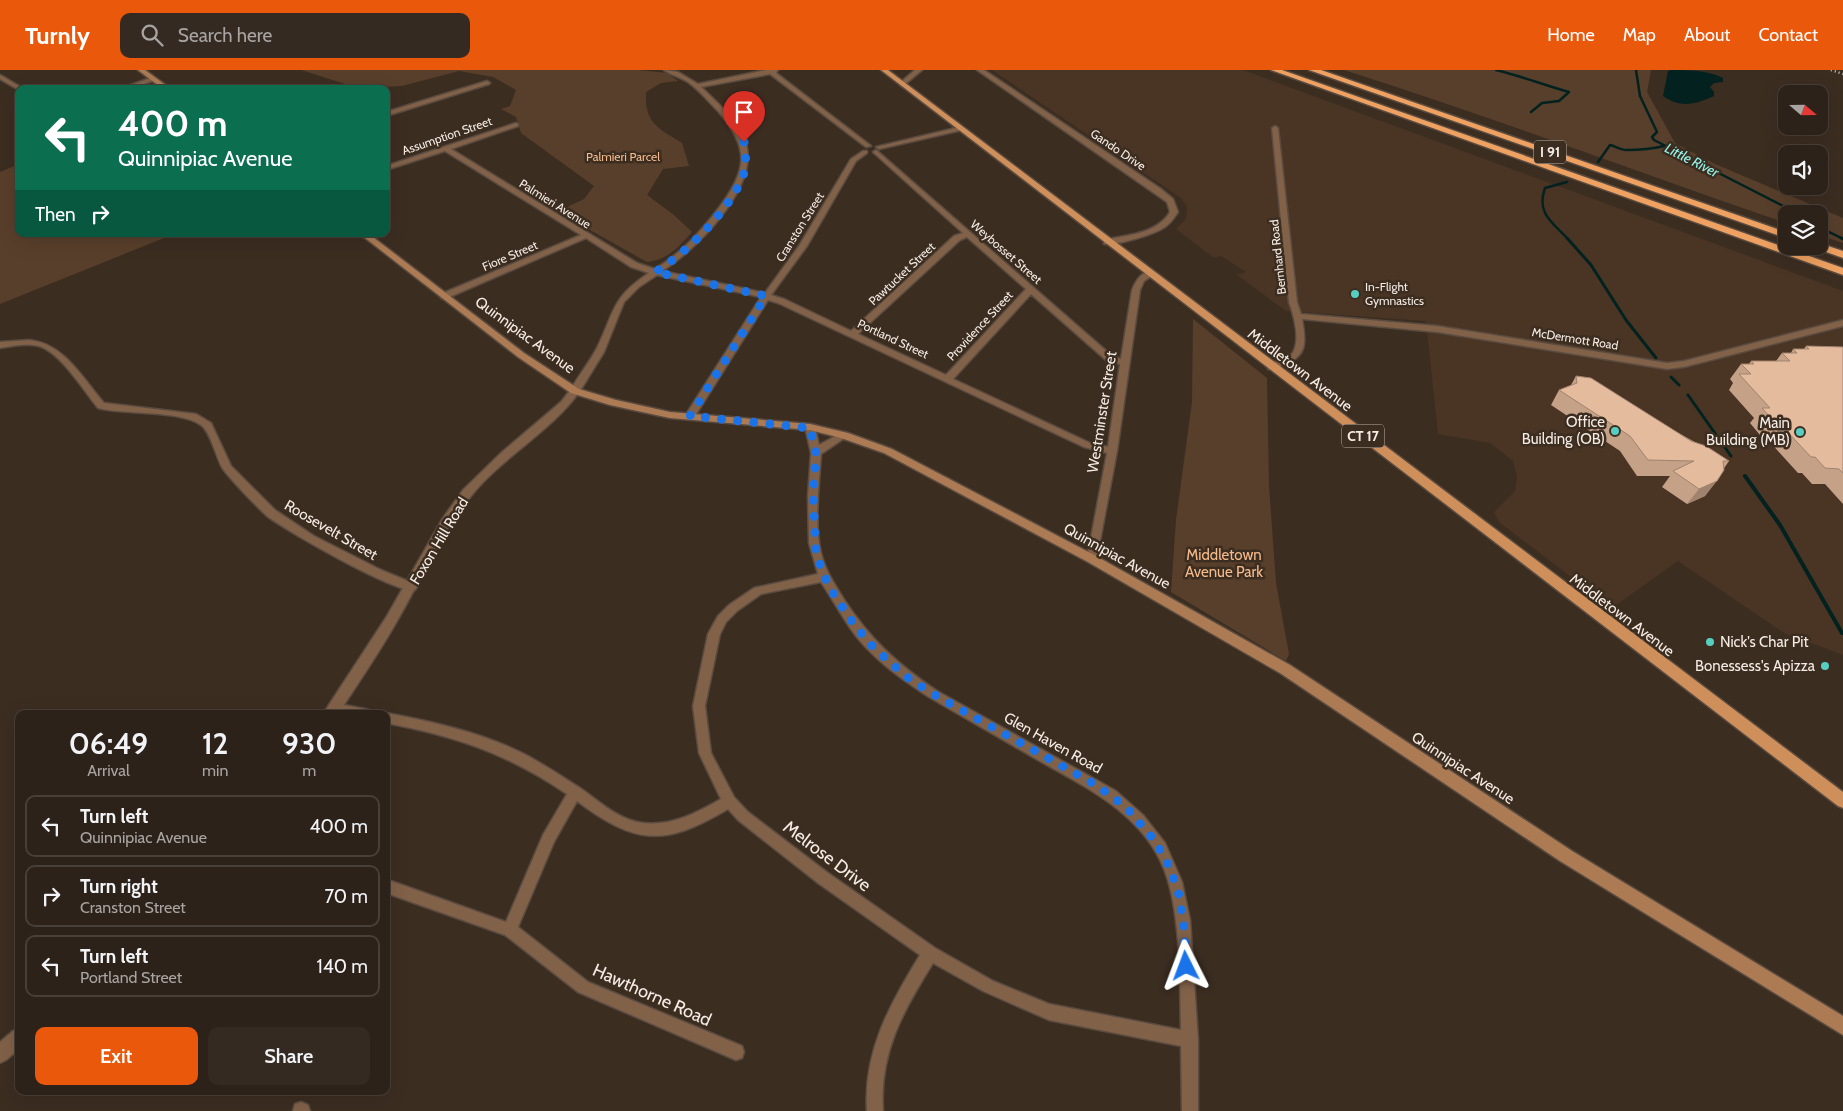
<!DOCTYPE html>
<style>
:root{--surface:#2d2219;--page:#352a22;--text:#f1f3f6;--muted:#a7a4a2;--line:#483f38;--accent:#ea580c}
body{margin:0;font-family:Cabin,sans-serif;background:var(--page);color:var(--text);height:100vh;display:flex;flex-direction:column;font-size:19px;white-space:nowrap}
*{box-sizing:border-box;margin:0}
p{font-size:16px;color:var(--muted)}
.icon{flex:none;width:28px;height:28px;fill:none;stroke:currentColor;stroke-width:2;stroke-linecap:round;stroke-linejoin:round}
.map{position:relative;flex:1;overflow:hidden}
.details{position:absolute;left:15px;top:640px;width:375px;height:385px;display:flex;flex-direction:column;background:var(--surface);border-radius:10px;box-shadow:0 5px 20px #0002,0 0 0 1px var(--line)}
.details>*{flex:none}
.banner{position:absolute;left:15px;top:15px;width:375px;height:152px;border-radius:10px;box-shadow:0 5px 20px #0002,0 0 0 1px var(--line);background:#0b6e4f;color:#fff;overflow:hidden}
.needle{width:32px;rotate:110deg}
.controls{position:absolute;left:1778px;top:15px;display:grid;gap:10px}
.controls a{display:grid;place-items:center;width:50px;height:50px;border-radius:10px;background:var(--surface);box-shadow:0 5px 20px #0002,0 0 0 1px var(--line);font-size:25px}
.pin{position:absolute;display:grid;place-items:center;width:42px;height:42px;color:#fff;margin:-51px -21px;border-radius:50% 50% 50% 0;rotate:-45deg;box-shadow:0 0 5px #0007}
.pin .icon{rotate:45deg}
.me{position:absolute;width:55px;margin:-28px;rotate:357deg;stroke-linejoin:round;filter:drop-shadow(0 0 4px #0008)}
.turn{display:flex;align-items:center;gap:18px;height:105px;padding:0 20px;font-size:22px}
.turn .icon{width:65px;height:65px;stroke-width:2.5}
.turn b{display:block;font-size:35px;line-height:42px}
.then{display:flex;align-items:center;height:48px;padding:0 20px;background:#0003;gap:10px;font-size:19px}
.eta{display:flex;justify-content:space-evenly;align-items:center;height:85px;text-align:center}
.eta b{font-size:30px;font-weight:600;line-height:35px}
.action{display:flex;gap:10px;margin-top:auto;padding:10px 20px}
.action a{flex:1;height:58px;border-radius:10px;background:var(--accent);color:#fff;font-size:20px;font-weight:600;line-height:58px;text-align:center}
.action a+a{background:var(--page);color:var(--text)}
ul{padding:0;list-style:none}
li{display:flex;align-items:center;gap:15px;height:62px;margin:0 10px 8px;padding:0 10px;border:2px solid var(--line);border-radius:10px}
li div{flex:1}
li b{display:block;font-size:19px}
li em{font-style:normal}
header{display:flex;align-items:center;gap:30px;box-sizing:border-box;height:70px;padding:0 25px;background:var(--accent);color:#fff}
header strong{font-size:24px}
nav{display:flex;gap:28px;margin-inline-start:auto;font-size:18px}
.search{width:350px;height:45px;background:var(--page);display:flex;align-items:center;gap:12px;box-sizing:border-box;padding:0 18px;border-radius:10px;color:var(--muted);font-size:19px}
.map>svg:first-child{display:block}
</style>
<header>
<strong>Turnly</strong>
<div class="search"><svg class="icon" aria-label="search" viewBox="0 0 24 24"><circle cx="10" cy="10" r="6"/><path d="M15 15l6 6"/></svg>Search here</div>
<nav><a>Home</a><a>Map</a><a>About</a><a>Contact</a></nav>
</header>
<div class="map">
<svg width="1843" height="1041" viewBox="0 0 1843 1041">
<rect width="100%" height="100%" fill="#3c2d21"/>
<path fill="#4a3525" d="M992,0H1243L1843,221V585L1784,563L1678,491L1612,538L1499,452L1494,442L1515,421L1517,407L1513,391L1490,373L1438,364L1426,251L1286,241L1237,205L1246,202L1221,186L1214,188L1176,159L1186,149L1187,137L1181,128Z"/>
<path fill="#583f2b" d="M301,0H639L667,3L678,11L661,13L646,22C644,53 659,59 682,73L689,96L663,99L647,125L674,145L692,162C679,177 667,190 647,192L574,151L575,148L559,141L584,129L594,116L521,63L516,47L501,39L510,36L516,20L493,7L459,1L402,16L358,18Z
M1344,0H1651L1647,22L1675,73L1715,94L1843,148V173L1819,165V144H1786V153C1639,103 1493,47 1344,0Z
M19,94V164H174L0,234V102Z
M1193,249L1267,308L1269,416L1276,513L1289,584L1286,591L1171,522L1176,450L1192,332Z"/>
<path fill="#02211f" d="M1672,0C1689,0 1707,0 1723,8V12L1714,13L1710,17L1714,22V26C1695,35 1680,38 1663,26L1668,1Z"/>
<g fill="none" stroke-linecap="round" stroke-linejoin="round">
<path stroke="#02211f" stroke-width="2.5" d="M1496,0C1521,6 1544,15 1569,22L1559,31L1542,33L1531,42
M1636,0L1640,26L1657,62L1652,67L1654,70L1799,144
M1598,92L1610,75C1615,76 1621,80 1626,80C1638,80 1652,79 1664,76
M1567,112L1545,118C1536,143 1552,152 1568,169
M1819,157L1843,169"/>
<path stroke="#02211f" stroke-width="3" d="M1567,168L1591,195L1626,250L1656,288
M1841,168L1843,169
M1671,307L1679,315
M1688,325L1731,386"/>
<path stroke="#02211f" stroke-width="4" d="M1745,406L1780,455L1842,563"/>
<defs>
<path id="minor" d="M664,0L678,2L698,14L766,0H778L776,3L871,76L866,77L770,4L701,17C717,32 739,52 746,74C759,117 696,180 662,201L765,223L799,176L851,89L863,81H867V83L856,91L807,176L771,225L784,229L851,261L954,166L963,163L874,83L873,82L876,80L1112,286L1121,289L1132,220C1136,211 1141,201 1152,202V206L1144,211L1140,220L1117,381L1096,492L1092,493L1087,489L1107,383L1084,377L778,233L768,230L695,346L690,349L685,346L761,227L657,205L639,217L624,232L604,282L580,321L575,324L570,321C578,306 589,293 597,278C615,241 611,228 649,203L631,197L586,168L447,228H441V224L581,165L445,81L386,100V96L516,53L518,54V56L451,79L637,193L655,199C681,183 699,164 718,139C747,101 751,79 718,41C708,31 699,20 688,12C680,7 671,5 664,0ZM967,167L1026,219L946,305L858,264L960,170ZM1031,224L1106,290L1120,294L1108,377L1090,373L953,309Z
M915,0H922L904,15H900V13Z
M977,0H984L1161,119L1173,129L1178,142C1174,148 1171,153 1165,157C1153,165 1119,175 1104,174V170C1127,165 1157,164 1170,142L1167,132Z
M0,5L2,6L24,19H19V20L0,9Z
M153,7L156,9L155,10L130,19H120Z
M487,11L490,13L489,14L386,46V42Z
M1275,56L1278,58L1297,232L1301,244L1437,256L1667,293L1684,291L1843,250V256L1684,297L1667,299L1437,262L1302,249C1306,272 1308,286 1283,295C1278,298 1274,300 1268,299V295L1292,284C1301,271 1294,246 1289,232L1272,58Z
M960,57L962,58V60L879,79L876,77Z
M29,270C64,273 83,309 104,333L196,344L211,353L231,396L275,440L314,466L381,500L415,514L417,517L415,520C398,525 285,460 267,446C256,436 232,411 223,399C216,388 211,362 201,355C180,340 125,345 98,338C84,321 60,282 39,276C26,273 12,276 0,278V272Z
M810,354L815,357L819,375L841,363L844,362L849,365L821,384C819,414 814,455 821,483C825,500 834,513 843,528C869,568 897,594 937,621L1116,721L1143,745L1165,773L1182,812L1190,850L1198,970V1041H1182L1181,976L1049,950L983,921L933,893C903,941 879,983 883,1041H867C863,982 890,934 920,885L818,813L738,750L728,739C664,777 636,775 577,731L554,772L518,857L588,912L742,976L744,982L742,988L736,990L578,922L505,865L386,823V813L391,811L506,852L543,765L567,724C508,684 456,666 386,653V644H383L386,643C434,652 484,663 528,686C546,696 563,707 580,718C599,731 618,750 643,753C673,756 696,743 721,729L699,683L693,636L708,564L718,546L729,535L754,518L818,504L809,473L808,426L811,383L805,357ZM821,512C831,527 840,543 850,558C870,587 900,608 929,627C963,647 997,666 1031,686C1081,715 1141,741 1164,799C1181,842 1180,913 1181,960L1049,934L993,911L935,878L828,803L748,742L734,727L711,683L705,636L720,564L726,552L737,541L761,524Z
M334,633L365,639L369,640L371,644L334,643L330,642L328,638L330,634Z
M301,1032L308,1035L310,1041H293L295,1034Z"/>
<path id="tertiary" d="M575,318L580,321C552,361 502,387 471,426C440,463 421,510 397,551C379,583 358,613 338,644H323L387,546L443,448L463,420L501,383L561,332L571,319Z
M19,958V979L6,990L0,993V972L13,961Z"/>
<path id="secondary" d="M138,0H145L171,19H163Z
M360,164H369L524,283L579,319L616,330L670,342L810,354L848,363L892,379L1096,486L1290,595L1572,781L1843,946V965L1560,791L1280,603L1088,492L884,383L841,368L810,360L670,348L610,335L571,323L518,287Z"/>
<path id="primary" d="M881,0H888L1843,722V738L1838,736Z"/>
<path id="motorway" d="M1271,0H1282L1843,198V205Z
M1309,0H1321L1786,162V168Z
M1819,173L1843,181V188L1815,178L1814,176H1819Z"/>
</defs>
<use href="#minor" stroke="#5a4b40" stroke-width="3"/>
<use href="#tertiary" stroke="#5a4b40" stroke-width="3"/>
<use href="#secondary" stroke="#5a4b40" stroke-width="3"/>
<use href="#primary" stroke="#5a4b40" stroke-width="3"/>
<use href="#motorway" stroke="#5a4b40" stroke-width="3"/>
<use href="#minor" fill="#816148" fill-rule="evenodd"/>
<use href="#tertiary" fill="#816148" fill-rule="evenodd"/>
<use href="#secondary" fill="#ad7b53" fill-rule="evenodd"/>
<use href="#primary" fill="#cf8f5b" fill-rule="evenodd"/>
<use href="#motorway" fill="#efa161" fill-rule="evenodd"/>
<path stroke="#d0c5bc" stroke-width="2.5" stroke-dasharray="1 3" stroke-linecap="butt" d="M1831,0L1843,4"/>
</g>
<path fill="#c4a187" d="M1806,276L1843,277V434L1825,414H1812L1802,403H1798L1769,371H1765L1750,353L1754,348L1729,320L1733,313L1730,309L1741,294H1749L1751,291H1776L1782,283H1791L1793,279H1804Z
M1576,306L1729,391L1705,426L1687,434L1662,417L1670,406H1637L1620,381L1551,335L1559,320L1571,315Z"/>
<path fill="#a0836e" d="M1717,411L1705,426L1687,434L1699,419Z"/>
<path fill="#e4bb9d" stroke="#a0836e" d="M1806,276L1843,277V403L1839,399L1825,398L1815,387H1811L1781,355H1777L1762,338H1770L1739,304H1751L1741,294H1754L1751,291H1790L1782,283H1797L1793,279H1809Z
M1576,306L1591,308L1691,371L1706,376L1729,391H1723L1724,400L1717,411L1699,419L1673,401L1694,391L1648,390L1630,366L1559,320L1577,313Z"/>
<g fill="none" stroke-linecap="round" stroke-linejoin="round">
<path stroke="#1a73e8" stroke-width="9" stroke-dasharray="0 16.2" d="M744,72C745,82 747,93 744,103C733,137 686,184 655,202L766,226L690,346L810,358L816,383L813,426L816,484L829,517L855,556L875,579L907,607L933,624L1096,715L1126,737L1155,771L1170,798L1179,825L1184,858L1186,896"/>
</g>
<g fill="#57cec2" stroke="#3c2d21" stroke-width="2">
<circle cx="1355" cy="224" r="5"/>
<circle cx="1615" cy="361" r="5"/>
<circle cx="1800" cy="362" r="5"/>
<circle cx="1710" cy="572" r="5"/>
<circle cx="1825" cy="596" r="5"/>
</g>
<g text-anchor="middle" stroke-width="5" stroke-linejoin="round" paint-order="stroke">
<g font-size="12" fill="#f5ebe3" stroke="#3c2d21">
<text transform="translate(447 66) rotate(-19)" y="4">Assumption Street</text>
<text transform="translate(1118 80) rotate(34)" y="4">Gando Drive</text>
<text transform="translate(555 134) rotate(32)" y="4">Palmieri Avenue</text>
<text transform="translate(800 157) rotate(-58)" y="4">Cranston Street</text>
<text transform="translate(1006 182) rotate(41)" y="4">Weybosset Street</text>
<text transform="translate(510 186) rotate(-23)" y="4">Fiore Street</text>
<text transform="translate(1278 187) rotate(-96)" y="4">Bernhard Road</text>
<text transform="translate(902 204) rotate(-43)" y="4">Pawtucket Street</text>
<text transform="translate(980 256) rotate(-47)" y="4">Providence Street</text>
<text transform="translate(893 269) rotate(25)" y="4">Portland Street</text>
<text transform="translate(1575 269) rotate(9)" y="4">McDermott Road</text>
</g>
<g font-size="12" fill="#f5ba8b" stroke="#3c2d21">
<text x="623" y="91">Palmieri Parcel</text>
</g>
<g font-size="12" fill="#f5ebe3" stroke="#3c2d21" text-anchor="start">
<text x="1365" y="221">In-Flight<tspan x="1365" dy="14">Gymnastics</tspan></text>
</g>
<g fill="#3c2d21" stroke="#beb2a9" stroke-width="1">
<rect x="1534" y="70.5" width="32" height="23" rx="4"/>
<rect x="1342" y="354.5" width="42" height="23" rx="4"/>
</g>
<g font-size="14" font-weight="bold" fill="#f5ebe3">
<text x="1550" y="87">I 91</text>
<text x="1363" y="371">CT 17</text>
</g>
<g font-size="14" font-style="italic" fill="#94f4e9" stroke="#3c2d21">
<text transform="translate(1692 90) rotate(27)" y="5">Little River</text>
</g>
<g font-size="15" fill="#f5ebe3" stroke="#3c2d21">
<text transform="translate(525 265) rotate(36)" y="5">Quinnipiac Avenue</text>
<text transform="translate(1300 300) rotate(37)" y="5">Middletown Avenue</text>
<text transform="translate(1102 342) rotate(-81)" y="5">Westminster Street</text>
<text transform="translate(331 460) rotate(30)" y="5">Roosevelt Street</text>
<text transform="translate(439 471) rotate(-59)" y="5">Foxon Hill Road</text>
<text transform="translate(1117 486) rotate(29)" y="5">Quinnipiac Avenue</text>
<text transform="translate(1622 545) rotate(37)" y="5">Middletown Avenue</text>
<text transform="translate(1053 673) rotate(29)" y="5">Glen Haven Road</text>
<text transform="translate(1463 698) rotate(33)" y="5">Quinnipiac Avenue</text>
</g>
<g font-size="15" fill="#f5ebe3" stroke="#3c2d21" text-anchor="end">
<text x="1605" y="357">Office<tspan x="1605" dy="17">Building (OB)</tspan></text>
<text x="1790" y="358">Main<tspan x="1790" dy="17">Building (MB)</tspan></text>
<text x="1720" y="577" text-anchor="start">Nick's Char Pit</text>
<text x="1815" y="601">Bonessess's Apizza</text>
</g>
<g font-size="15" fill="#f5ba8b" stroke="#3c2d21">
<text x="1224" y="490">Middletown<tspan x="1224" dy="17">Avenue Park</tspan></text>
</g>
<g font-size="18" fill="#f5ebe3" stroke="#3c2d21">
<text transform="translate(827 786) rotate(37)" y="6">Melrose Drive</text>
<text transform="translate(652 925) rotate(24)" y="6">Hawthorne Road</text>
</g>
</g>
</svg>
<div class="controls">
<a><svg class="needle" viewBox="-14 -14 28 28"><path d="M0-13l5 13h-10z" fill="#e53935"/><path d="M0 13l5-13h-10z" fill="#a7a4a2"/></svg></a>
<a><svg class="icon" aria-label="sound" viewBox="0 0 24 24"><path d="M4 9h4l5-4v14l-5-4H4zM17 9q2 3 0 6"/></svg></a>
<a><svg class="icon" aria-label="layers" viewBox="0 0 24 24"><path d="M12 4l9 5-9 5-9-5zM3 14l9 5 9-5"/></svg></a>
</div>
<div class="pin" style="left:744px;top:72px;background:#d93025"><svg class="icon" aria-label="arrive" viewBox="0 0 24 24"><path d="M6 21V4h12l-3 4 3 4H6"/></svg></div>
<svg class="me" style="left:1186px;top:896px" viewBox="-20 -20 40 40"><path d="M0-17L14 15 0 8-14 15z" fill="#1a73e8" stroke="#fff" stroke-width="4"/></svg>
<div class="banner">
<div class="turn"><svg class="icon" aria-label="left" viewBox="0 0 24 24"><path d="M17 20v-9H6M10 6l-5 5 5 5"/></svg><div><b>400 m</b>Quinnipiac Avenue</div></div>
<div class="then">Then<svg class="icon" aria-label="right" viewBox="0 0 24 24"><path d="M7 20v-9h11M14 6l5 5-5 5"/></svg></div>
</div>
<section class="details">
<div class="eta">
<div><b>06:49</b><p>Arrival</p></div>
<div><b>12</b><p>min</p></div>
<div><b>930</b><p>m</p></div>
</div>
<ul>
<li><svg class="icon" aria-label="left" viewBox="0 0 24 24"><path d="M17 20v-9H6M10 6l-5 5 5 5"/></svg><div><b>Turn left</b><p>Quinnipiac Avenue</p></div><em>400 m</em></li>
<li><svg class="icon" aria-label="right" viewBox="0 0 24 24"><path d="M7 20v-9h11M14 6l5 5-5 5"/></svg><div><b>Turn right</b><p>Cranston Street</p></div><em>70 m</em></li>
<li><svg class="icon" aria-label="left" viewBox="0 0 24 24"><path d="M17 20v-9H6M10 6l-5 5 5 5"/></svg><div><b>Turn left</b><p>Portland Street</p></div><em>140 m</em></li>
</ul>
<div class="action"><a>Exit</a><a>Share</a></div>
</section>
</div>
